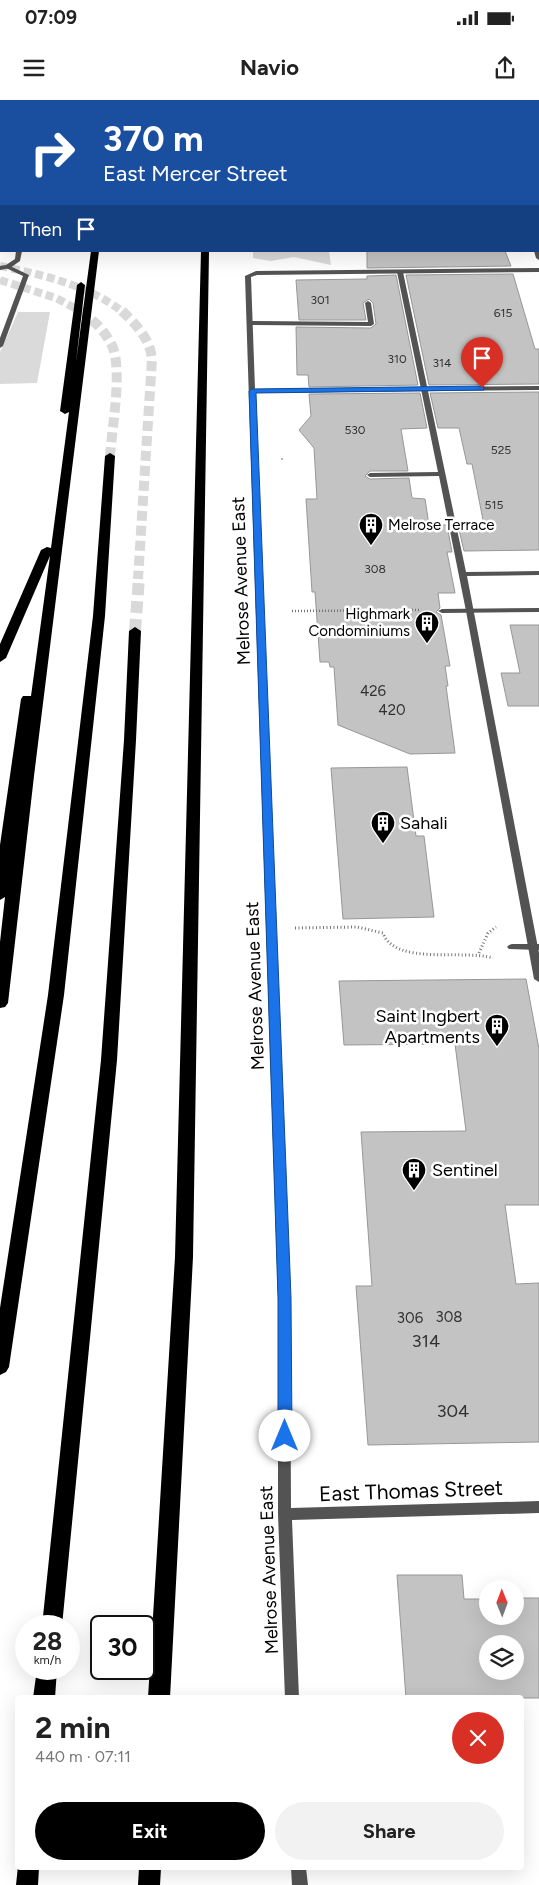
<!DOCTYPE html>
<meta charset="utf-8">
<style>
:root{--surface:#fff;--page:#f2f2f2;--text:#222;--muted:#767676;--accent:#000}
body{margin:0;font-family:Figtree,sans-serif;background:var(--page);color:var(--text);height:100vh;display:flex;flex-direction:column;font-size:19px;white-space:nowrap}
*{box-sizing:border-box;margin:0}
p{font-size:16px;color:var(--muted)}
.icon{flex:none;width:28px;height:28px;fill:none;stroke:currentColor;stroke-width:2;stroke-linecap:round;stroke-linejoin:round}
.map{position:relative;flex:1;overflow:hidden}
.panel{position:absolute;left:15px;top:1595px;width:509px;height:175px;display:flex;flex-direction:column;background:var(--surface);border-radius:5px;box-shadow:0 5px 20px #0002}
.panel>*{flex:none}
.top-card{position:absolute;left:0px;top:0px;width:540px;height:152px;box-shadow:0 5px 20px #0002;background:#1a4fa0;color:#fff;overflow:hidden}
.needle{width:32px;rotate:359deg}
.tools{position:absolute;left:479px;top:1480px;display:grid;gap:10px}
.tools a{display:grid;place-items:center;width:45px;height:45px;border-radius:50%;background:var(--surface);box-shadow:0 5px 20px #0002;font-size:25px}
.speed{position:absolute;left:15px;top:1515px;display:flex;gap:10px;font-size:25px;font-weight:700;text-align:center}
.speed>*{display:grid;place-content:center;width:65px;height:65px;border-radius:50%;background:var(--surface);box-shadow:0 5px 20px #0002;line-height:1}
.speed small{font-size:12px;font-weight:400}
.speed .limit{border:2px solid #111;border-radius:8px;background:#fff;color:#111}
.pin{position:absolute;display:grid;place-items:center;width:42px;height:42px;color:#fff;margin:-51px -21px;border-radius:50% 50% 50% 0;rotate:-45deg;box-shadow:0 0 5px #0007}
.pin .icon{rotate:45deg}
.me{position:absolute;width:55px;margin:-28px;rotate:0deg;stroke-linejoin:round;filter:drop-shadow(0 0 4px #0008)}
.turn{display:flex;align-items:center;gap:18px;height:105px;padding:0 20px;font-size:22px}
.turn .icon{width:65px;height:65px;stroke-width:2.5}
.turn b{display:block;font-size:35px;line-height:42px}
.then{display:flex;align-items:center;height:48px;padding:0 20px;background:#0003;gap:10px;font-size:19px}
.round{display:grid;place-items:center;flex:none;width:52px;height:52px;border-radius:26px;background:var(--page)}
.head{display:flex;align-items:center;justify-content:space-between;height:85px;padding:0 20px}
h1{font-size:30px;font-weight:700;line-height:38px}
.primary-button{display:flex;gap:10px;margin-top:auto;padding:10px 20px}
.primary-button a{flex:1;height:58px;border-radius:30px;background:var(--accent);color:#fff;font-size:20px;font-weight:700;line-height:58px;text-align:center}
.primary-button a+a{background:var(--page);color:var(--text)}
.status{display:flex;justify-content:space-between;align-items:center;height:35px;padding:0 25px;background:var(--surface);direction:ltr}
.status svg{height:14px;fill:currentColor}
header{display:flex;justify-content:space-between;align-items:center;height:65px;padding:0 20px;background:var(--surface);font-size:22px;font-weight:700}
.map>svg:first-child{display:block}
</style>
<div class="status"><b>07:09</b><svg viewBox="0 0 49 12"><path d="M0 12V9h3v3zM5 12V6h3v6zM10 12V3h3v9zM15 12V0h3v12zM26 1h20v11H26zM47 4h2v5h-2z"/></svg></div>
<header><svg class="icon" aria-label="menu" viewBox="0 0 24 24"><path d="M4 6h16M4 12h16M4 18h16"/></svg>Navio<svg class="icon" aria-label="share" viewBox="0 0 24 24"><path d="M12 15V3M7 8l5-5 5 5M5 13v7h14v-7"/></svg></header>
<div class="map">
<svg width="539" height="1785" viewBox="0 0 539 1785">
<rect width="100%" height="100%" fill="#fff"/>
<path fill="#dadada" d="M253,151H329L331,165L294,157L271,161L253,158Z
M18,212H50L37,283L0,284V252Z"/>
<path fill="#c3c3c3" stroke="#979797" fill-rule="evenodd" d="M367,151H505L511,166L367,168Z
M513,174L535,249H539V284L429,285L406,175Z
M396,175L418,285L309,287L308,275H297L296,227L371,228L376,224L373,203L369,199L363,203L366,220H299L296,180L367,179V176Z
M539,292V450L464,451L458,425H484L472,364H467L459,328H438L430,293Z
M420,293L427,328L401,329L408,371H370L365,376L370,379L409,378L412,398L425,399L429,425H447L452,452H447L455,493H438L440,508L436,512L441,515L450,566H445L448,586H446L455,653L410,654L338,625L334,567H330L329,562H320L315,492H312L306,399H317L314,348L299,330L311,316L309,294Z
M510,525H539V606H508L501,573H520Z
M407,667L416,736H424L434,817L343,819L331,668Z
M526,879L539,949V1105H505L516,1184L539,1183V1342L368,1345L356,1186H372L361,1032L466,1031L455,944L344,945L339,881Z
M397,1475H462L464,1499H488V1516H515V1498H539V1598H406ZM488,1544H515V1571H488Z"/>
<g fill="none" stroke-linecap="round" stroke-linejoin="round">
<path stroke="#d9d9d9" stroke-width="8" stroke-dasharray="8 4" stroke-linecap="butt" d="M0,166C43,175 88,185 123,212
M0,180L56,198L82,212"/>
<path stroke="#d9d9d9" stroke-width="10" stroke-dasharray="10 5" stroke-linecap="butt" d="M80,211C94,220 106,232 113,248C122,273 112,328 110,356
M122,211C136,224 150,239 152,259L138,479"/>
<path stroke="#d9d9d9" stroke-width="12" stroke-dasharray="12 6" stroke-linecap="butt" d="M135,531L139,478"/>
<path stroke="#757575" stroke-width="2" stroke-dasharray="0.5 1" stroke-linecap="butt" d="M282,358V360"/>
<path stroke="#757575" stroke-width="2.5" stroke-dasharray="1 2" stroke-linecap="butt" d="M292,511L421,510"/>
<path stroke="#757575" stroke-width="3" stroke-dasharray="1 2.5" stroke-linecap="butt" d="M295,828L357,827L383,833C395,866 463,849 493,858
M479,853L488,833L496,827"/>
<path fill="#535353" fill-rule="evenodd" d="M6,166H10L29,175L3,246L0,248V238L23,176L6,168Z
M400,170L403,172L466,472L539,471V475L467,476L539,853V882L534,879L466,511L439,376L370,377L367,375L370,373L438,372L397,172Z
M368,201L371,203L374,224L371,226L250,225L247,223L250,221L368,222L365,203Z"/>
<path fill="#535353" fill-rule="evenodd" d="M539,168V172L257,175L251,177L255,289L539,286V290L255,293L290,1198L291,1408L539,1401V1413L292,1420L299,1598H285L278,1414V1198L245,176L256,171Z
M539,508V512L442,513L438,511L442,509Z
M512,844H539V850L509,849L507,847L509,845Z
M291,1768H306L308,1785H292Z"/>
<path fill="#535353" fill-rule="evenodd" d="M41,0H45V1H41Z
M485,0H489V1H485Z
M539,150V160L536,158L534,151H539Z
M16,151H22L20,161L10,168L0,170V166L6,165L15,159Z"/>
<path fill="#202020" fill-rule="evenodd" d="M7,0H11V1H7Z"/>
<path fill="#000" fill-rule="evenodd" d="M101,0H109V1H102Z
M112,0H120V1H113Z
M207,0H215V1H208Z
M0,49H1V53H0Z
M91,151H99L34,676L8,903L5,907L0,908V842L5,797L0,800V745L21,599L23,596H31L50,456L6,558L0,562V544L41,450L47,447L51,448L69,312L65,314L60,311L77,185L81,182L85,185L76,262Z
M201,151H209L193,1157L170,1598H148L175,1157Z
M110,353L115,356L105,516L64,895L9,1267L6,1272L0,1275V1208L48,895L93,516L105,356Z
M135,527L141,531L136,640L117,960L62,1526H42L101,960L124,640L129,531Z
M37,1569H57L55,1598H33Z
M18,1766V1768H39L38,1785H16Z
M139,1768H161L160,1785H138Z"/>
</g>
<path fill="#1a73e8" stroke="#114b97" d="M482,286L484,287V290L256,293L291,1198L292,1336L290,1340L285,1342L280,1340L278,1336V1198L249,291L252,289Z"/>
<defs>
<symbol id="building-pin" viewBox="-11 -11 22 30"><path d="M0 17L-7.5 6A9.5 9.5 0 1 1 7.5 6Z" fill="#000" stroke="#fff"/><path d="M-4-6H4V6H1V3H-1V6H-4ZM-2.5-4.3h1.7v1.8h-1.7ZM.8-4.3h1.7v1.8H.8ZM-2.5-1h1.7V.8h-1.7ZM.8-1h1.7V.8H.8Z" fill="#fff"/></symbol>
</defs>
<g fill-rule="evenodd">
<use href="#building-pin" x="357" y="411" width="28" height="38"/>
<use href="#building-pin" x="413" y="509" width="28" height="38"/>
<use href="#building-pin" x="369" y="709" width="28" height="38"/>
<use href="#building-pin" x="483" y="912" width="28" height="38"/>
<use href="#building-pin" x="400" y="1056" width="28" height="38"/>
</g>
<g text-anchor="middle" stroke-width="5" stroke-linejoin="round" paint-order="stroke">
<g font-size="12" fill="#313131">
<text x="320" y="204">301</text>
<text x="503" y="217">615</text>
<text x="397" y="263">310</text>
<text x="442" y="267">314</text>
<text x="355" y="334">530</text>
<text x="501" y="354">525</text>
<text x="494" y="409">515</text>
<text x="375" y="473">308</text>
</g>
<g font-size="15" fill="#000" stroke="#fff" text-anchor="start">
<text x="388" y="430">Melrose Terrace</text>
<text x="410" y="519" text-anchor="end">Highmark<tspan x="410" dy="17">Condominiums</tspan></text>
</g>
<g font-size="15" fill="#313131">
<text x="373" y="596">426</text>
<text x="392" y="615">420</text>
<text x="449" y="1222">308</text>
<text x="410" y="1223">306</text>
</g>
<g font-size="18" fill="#000" stroke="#fff">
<text transform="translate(241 481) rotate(-92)" y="6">Melrose Avenue East</text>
<text transform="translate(255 886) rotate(-92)" y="6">Melrose Avenue East</text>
<text transform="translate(269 1470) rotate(-92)" y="6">Melrose Avenue East</text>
</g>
<g font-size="18" fill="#000" stroke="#fff" text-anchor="start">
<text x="400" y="729">Sahali</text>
<text x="480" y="922" text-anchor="end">Saint Ingbert<tspan x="480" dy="21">Apartments</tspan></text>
<text x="432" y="1076">Sentinel</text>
</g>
<g font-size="18" fill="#313131">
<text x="426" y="1247">314</text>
<text x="453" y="1317">304</text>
</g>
<g font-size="21" fill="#000" stroke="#fff">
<text transform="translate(411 1391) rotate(-2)" y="7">East Thomas Street</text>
</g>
</g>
</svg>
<div class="tools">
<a><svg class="needle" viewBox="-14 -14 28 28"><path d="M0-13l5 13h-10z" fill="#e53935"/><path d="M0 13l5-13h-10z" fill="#767676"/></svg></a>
<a><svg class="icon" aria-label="layers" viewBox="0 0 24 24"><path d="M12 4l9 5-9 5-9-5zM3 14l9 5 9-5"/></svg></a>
</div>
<div class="speed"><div>28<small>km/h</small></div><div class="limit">30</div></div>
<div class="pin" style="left:482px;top:288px;background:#d93025"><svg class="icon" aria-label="arrive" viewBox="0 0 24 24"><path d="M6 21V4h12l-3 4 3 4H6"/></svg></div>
<svg class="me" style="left:285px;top:1336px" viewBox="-20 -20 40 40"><circle r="19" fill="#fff"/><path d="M0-13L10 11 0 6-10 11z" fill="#1a73e8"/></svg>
<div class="top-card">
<div class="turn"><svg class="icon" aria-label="right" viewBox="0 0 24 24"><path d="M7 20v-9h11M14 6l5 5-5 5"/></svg><div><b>370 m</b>East Mercer Street</div></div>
<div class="then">Then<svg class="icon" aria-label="arrive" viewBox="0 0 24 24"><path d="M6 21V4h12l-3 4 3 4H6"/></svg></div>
</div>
<section class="panel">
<div class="head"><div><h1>2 min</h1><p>440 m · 07:11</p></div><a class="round" style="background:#d93025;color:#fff"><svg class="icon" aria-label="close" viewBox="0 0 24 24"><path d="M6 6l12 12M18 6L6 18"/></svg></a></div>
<div class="primary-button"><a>Exit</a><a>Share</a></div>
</section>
</div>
